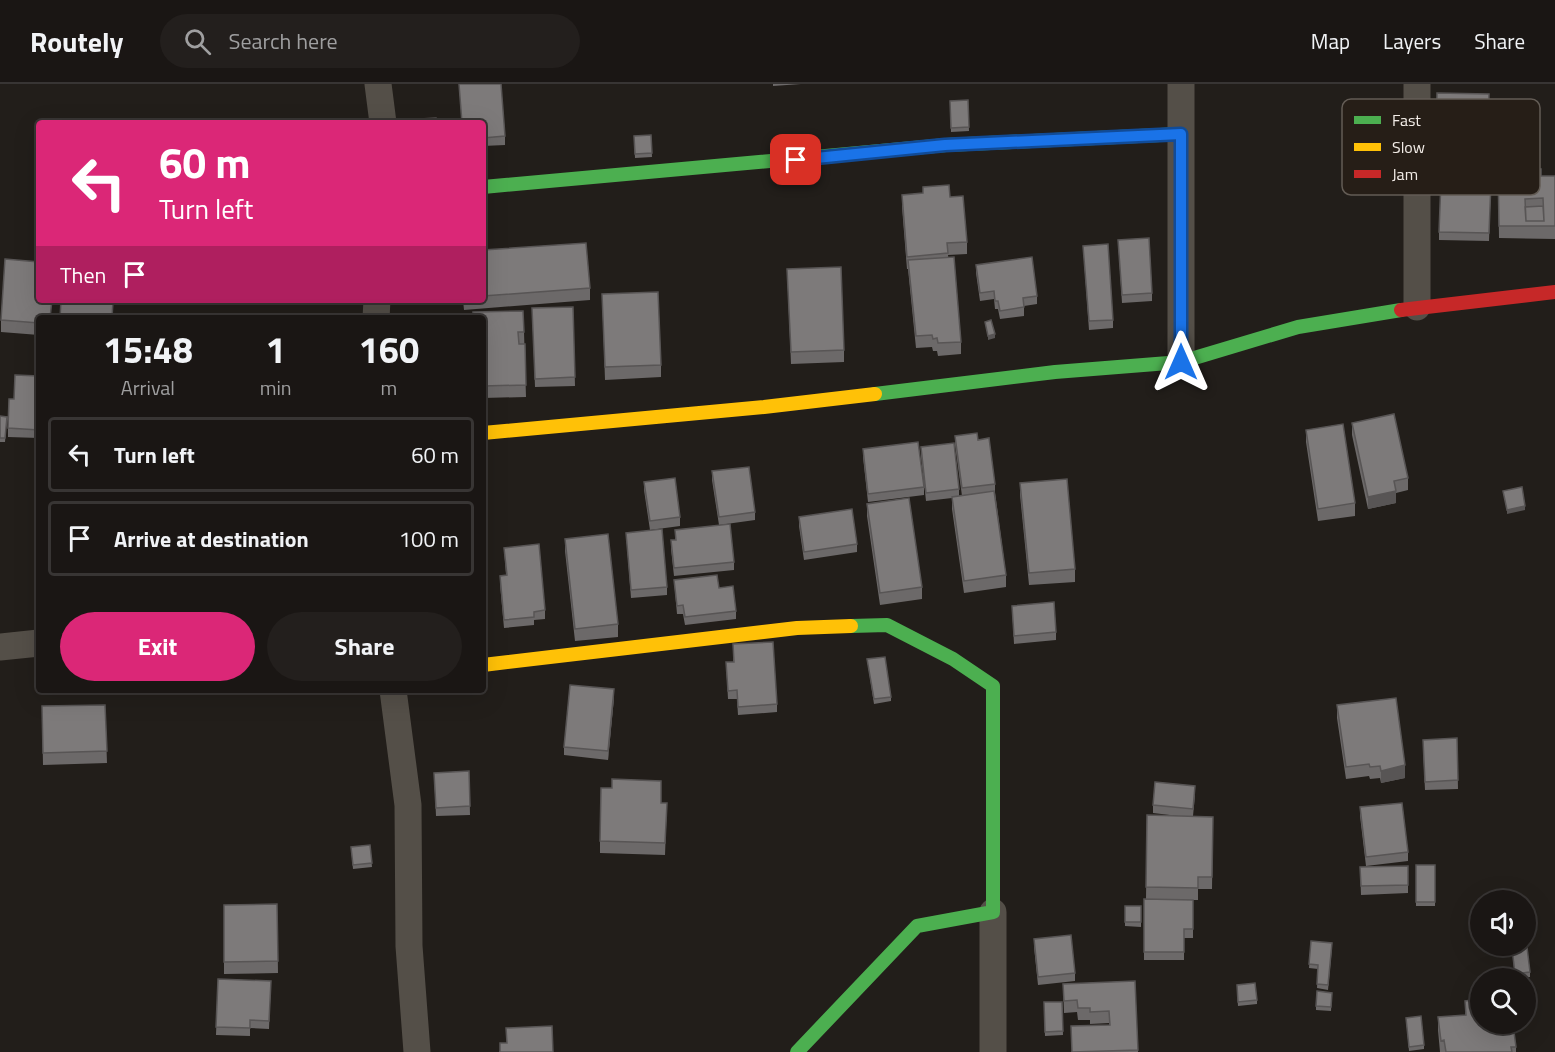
<!DOCTYPE html>
<style>
:root{--surface:#1a1614;--page:#231f1d;--text:#f1f3f6;--muted:#9f9fa0;--line:#383534;--accent:#db2777}
body{margin:0;font-family:"Titillium Web",sans-serif;background:var(--page);color:var(--text);height:100vh;display:flex;flex-direction:column;font-size:22px;white-space:nowrap}
*{box-sizing:border-box;margin:0}
p{font-size:20px;color:var(--muted)}
.icon{flex:none;width:33px;height:33px;fill:none;stroke:currentColor;stroke-width:2;stroke-linecap:round;stroke-linejoin:round}
.map{position:relative;flex:1;overflow:hidden}
.panel{position:absolute;left:36px;top:231px;width:450px;height:378px;display:flex;flex-direction:column;background:var(--surface);border-radius:6px;box-shadow:0 6px 24px #0002,0 0 0 2px var(--line)}
.panel>*{flex:none}
.guide{position:absolute;left:36px;top:36px;width:450px;height:183px;border-radius:6px;box-shadow:0 6px 24px #0002,0 0 0 2px var(--line);background:#db2777;color:#fff;overflow:hidden}
.controls{position:absolute;left:1470px;top:806px;display:grid;gap:12px}
.controls a{display:grid;place-items:center;width:66px;height:66px;border-radius:50%;background:var(--surface);box-shadow:0 6px 24px #0002,0 0 0 2px var(--line);font-size:30px}
.pin{position:absolute;display:grid;place-items:center;width:51px;height:51px;color:#fff;margin:-26px;border-radius:12px;box-shadow:0 3px 9px #0006}
.me{position:absolute;width:66px;margin:-33px;rotate:0deg;stroke-linejoin:round;filter:drop-shadow(0 0 4px #0008)}
.turn{display:flex;align-items:center;gap:21px;height:126px;padding:0 24px;font-size:27px}
.turn .icon{width:78px;height:78px;stroke-width:2.5}
.turn b{display:block;font-size:42px;line-height:51px}
.then{display:flex;align-items:center;height:57px;padding:0 24px;background:#0003;gap:12px;font-size:22px}
.eta{display:flex;justify-content:space-evenly;align-items:center;height:102px;text-align:center}
.eta b{font-size:36px;font-weight:700;line-height:42px}
.button{display:flex;gap:12px;margin-top:auto;padding:12px 24px}
.button a{flex:1;height:69px;border-radius:36px;background:var(--accent);color:#fff;font-size:24px;font-weight:700;line-height:69px;text-align:center}
.button a+a{background:var(--page);color:var(--text)}
ul{padding:0;list-style:none}
li{display:flex;align-items:center;gap:18px;height:75px;margin:0 12px 9px;padding:0 12px;border:3px solid var(--line);border-radius:6px}
li div{flex:1}
li b{display:block;font-size:22px}
li em{font-style:normal}
header{display:flex;align-items:center;gap:36px;box-sizing:border-box;height:84px;padding:0 30px;background:var(--surface);border-bottom:2px solid var(--line)}
header strong{font-size:28px}
nav{display:flex;gap:33px;margin-inline-start:auto;font-size:21px}
.search{width:420px;height:54px;background:var(--page);display:flex;align-items:center;gap:15px;box-sizing:border-box;padding:0 21px;border-radius:33px;color:var(--muted);font-size:22px}
.map>svg:first-child{display:block}
</style>
<header>
<strong>Routely</strong>
<div class="search"><svg class="icon" aria-label="search" viewBox="0 0 24 24"><circle cx="10" cy="10" r="6"/><path d="M15 15l6 6"/></svg>Search here</div>
<nav><a>Map</a><a>Layers</a><a>Share</a></nav>
</header>
<div class="map">
<svg width="1555" height="968" viewBox="0 0 1555 968">
<rect width="100%" height="100%" fill="#221e1a"/>
<g fill="none" stroke-linecap="round" stroke-linejoin="round">
<path stroke="#544f48" stroke-width="27" d="M378,0L383,39
M1181,0V278
M1417,0V223
M376,234L377,216
M0,563L39,559
M393,606L408,721L409,862L417,968
M993,828V968"/>
<path stroke="#4caf50" stroke-width="14" d="M483,103L946,61L1181,50
M875,310L1055,288L1181,278L1298,243L1401,226
M797,968L917,842L993,828V602L953,575L887,541L851,542"/>
<path stroke="#ffc107" stroke-width="14" d="M483,349L764,323L875,310
M483,581L797,544L851,542"/>
<path stroke="#c62828" stroke-width="14" d="M1401,226L1555,208"/>
</g>
<path fill="#6c6969" d="M459,0L505,52V61L483,62V39H462Z
M773,0H801L773,2Z
M1437,9L1489,10L1487,94L1436,93Z
M968,16L969,47L951,48L950,17Z
M651,51L652,73L635,74L634,52Z
M1498,84L1541,92H1555V155L1499,154Z
M1491,98L1489,157L1439,156V148Z
M923,103L950,113L967,158V170L948,171L961,258V270L938,272L937,267H933L932,263L916,264L908,185H907L902,123V111L923,109Z
M1118,156L1152,209V217L1122,219Z
M1083,162L1113,236V244L1089,246Z
M483,166L590,204V216L464,226L463,216H483Z
M976,181L1037,212V220L1024,222V232L1000,235L998,225H995L994,215L980,217L976,189Z
M787,185L844,266V278L791,280Z
M602,210L661,281V293L605,296Z
M573,223L575,302L535,303L532,224Z
M39,234V251L1,248V236Z
M483,234L524,248L526,313L483,314Z
M39,292V354L8,353V344L14,315Z
M0,332L7,333L5,358H0Z
M1352,339L1408,394V406L1396,409V419L1368,425L1352,351Z
M1306,346L1355,419V432L1318,437L1306,358Z
M955,352L978,356L995,400V408L1006,491V503L964,509L952,425V414L926,417L921,371V363L959,405V412H962L955,360Z
M863,365L924,403V411L868,418L863,373Z
M712,387L755,428V436L719,441L712,396Z
M644,398L680,433V442L650,446L644,406Z
M1020,399L1075,485V498L1029,501L1020,411Z
M867,420L922,503V515L880,521L867,432Z
M799,433L857,460V468L804,476L799,442Z
M675,446L734,478V486L674,492L671,465V456H675Z
M626,449L667,503V511L631,514Z
M565,455L618,540V553L575,557L565,467Z
M504,464L545,526V535L534,536V541L504,544L500,500V492L506,491Z
M674,496L719,504L736,527V535L685,541L683,530H677Z
M1012,522L1056,548V556L1014,560Z
M733,560L777,620V628L738,631L737,615H728L726,578H733Z
M867,575L891,613V617L874,620Z
M614,614L608,676L564,671V663Z
M105,621L107,679L43,681L42,622Z
M1337,621L1405,694L1381,699L1380,694L1370,695L1369,692L1346,695L1337,634Z
M1457,654L1458,705L1425,706L1423,664Z
M469,687L470,731L436,732L434,689Z
M1195,711L1193,732L1213,733L1212,805H1198V816H1193V854H1184V876H1144V815L1191,816L1146,815L1147,731L1178,732L1153,729V721Z
M661,719H667L665,771L600,769V757Z
M1360,723L1408,768V777L1366,782L1360,732Z
M370,761L372,783L353,785L351,763Z
M1416,781H1435V822H1416Z
M1408,782V809L1361,811L1360,783Z
M277,820L278,889L224,890V821Z
M1125,822H1141V843L1125,842Z
M1034,855L1075,889V897L1038,901L1034,863Z
M1311,857L1332,864L1328,906L1317,904L1318,885L1309,884Z
M1512,864L1530,888V893L1515,894Z
M218,895L271,897L269,945L250,944V952L216,951Z
M1135,897L1138,968H1071L1109,941V939L1090,940V936H1078L1077,928L1064,929L1063,900Z
M1237,905L1257,916V920L1238,922Z
M1332,909L1331,927L1316,926V922Z
M1465,917L1480,939L1510,949L1516,963V968H1440L1438,946V933L1465,931Z
M1044,918H1062L1063,951L1045,952Z
M1406,934L1424,961V965L1409,967Z"/>
<path fill="#585555" d="M995,250V254L988,256V252Z
M1396,407V419L1368,425V413Z
M1525,422V426L1507,430V426Z
M614,605V614L608,676V667Z
M1405,681V694L1381,699V687Z"/>
<path fill="#7d7a7a" stroke="#585555" stroke-width="1.5" fill-rule="evenodd" d="M459,0H501L505,52L483,54V39H462Z
M1437,9L1489,10L1487,82L1436,81Z
M968,16L969,43L951,44L950,17Z
M436,34L437,39H386V37Z
M651,51L652,69L635,70L634,52Z
M1498,84L1541,85V92H1555V142H1499ZM1543,114L1544,137H1526L1525,115Z
M1441,96L1491,98L1489,149L1439,148Z
M949,101L950,113L963,112L967,158L947,159L948,169L907,173L902,111L923,109V103Z
M1543,122L1544,137H1526L1525,123Z
M1149,154L1152,209L1122,211L1118,156Z
M586,159L590,204L483,212V166Z
M1108,160L1113,236L1089,237L1083,162Z
M954,173L961,258L938,259L937,254L933,255L932,251L916,252L908,176Z
M1032,173L1037,212L1023,214L1024,223L1000,227L998,217H995L994,207L980,209L976,181Z
M5,175L39,178V216H52L50,234H39V239L1,236Z
M841,183L844,266L791,268L787,185Z
M658,208L661,281L605,283L602,210Z
M61,216L113,217L112,234H60Z
M573,223L575,293L535,295L532,224Z
M523,227L524,248H518L519,260H525L526,301L483,302V234H473V228Z
M991,236L995,250L988,252L985,238Z
M15,291L39,292V346L8,344L9,315H14Z
M1394,330L1408,394L1394,397L1396,407L1368,413L1352,339Z
M0,332L7,333L5,354H0Z
M1343,340L1355,419L1318,425L1306,346Z
M977,349L978,356L989,354L995,400L962,404L955,352Z
M918,358L924,403L868,410L863,365Z
M954,359L959,405L926,409L921,363Z
M749,383L755,428L719,433L712,387Z
M675,394L680,433L650,437L644,398Z
M1067,395L1075,485L1029,489L1020,399Z
M1522,403L1525,422L1507,426L1503,407Z
M994,407L1006,491L964,497L952,413Z
M909,414L922,503L880,509L867,420Z
M852,425L857,460L804,468L799,433Z
M730,440L734,478L674,484L671,456H676L675,446Z
M662,445L667,503L631,506L626,449Z
M608,450L618,540L575,545L565,455Z
M539,460L545,526L534,528V533L504,536L500,492L507,491L504,464Z
M717,491L719,504L733,502L736,527L685,533L683,521L677,522L674,496Z
M1054,518L1056,548L1014,552L1012,522Z
M773,558L777,620L738,623L737,606L728,607L726,578H734L733,560Z
M885,573L891,613L874,615L867,575Z
M570,601L614,605L608,667L564,663Z
M1396,614L1405,681L1381,687L1380,682L1370,683L1369,680L1346,683L1337,621Z
M105,621L107,667L43,669L42,622Z
M1457,654L1458,696L1425,698L1423,656Z
M469,687L470,722L436,724L434,689Z
M612,695L661,697V719H667L665,759L600,757L601,704H612Z
M1155,698L1195,702L1193,725L1153,721Z
M1402,719L1408,768L1366,773L1360,723Z
M1147,731L1213,733L1212,793H1198V804L1146,803Z
M370,761L372,779L353,781L351,763Z
M1416,781H1435V818H1416Z
M1408,782V801L1361,802L1360,783Z
M1144,815L1193,816V845H1184V868H1144Z
M277,820L278,877L224,878V821Z
M1125,822H1141V838H1125Z
M1071,851L1075,889L1038,893L1034,855Z
M1311,857L1332,859L1328,901L1317,900L1318,881L1309,880Z
M1527,863L1530,888L1515,890L1512,864Z
M218,895L271,897L269,937L250,936V944L216,943Z
M1135,897L1138,966L1072,968L1071,942L1110,941L1109,927L1090,928V924H1078L1077,916L1064,917L1063,900Z
M1255,899L1257,916L1238,918L1237,901Z
M1317,907L1332,909L1331,923L1316,922Z
M1480,915V939H1509L1510,949L1514,948L1516,963H1511L1512,968H1446L1444,956L1441,957L1438,933L1466,931L1465,917Z
M1044,918H1062L1063,947L1045,948Z
M1421,932L1424,961L1409,963L1406,934Z
M552,942L553,968H499H500V959H507L506,944Z"/>
<g fill="none" stroke-linecap="round" stroke-linejoin="round">
<defs>
<path id="route" d="M796,76L945,61L1181,50V278"/>
</defs>
<use href="#route" stroke="#114b97" stroke-width="15"/>
<use href="#route" stroke="#1a73e8" stroke-width="10"/>
</g>
<rect x="1342" y="15" width="198" height="96" rx="9" fill="#261e17" stroke="#635c55" stroke-width="1.5"/>
<rect x="1354" y="32" width="27" height="8" fill="#4caf50"/>
<rect x="1354" y="59" width="27" height="8" fill="#ffc107"/>
<rect x="1354" y="86" width="27" height="8" fill="#c62828"/>
<g font-size="16" fill="#f2ece7">
<text x="1392" y="42">Fast</text>
<text x="1392" y="69">Slow</text>
<text x="1392" y="96">Jam</text>
</g>
</svg>
<div class="controls">
<a><svg class="icon" aria-label="sound" viewBox="0 0 24 24"><path d="M4 9h4l5-4v14l-5-4H4zM17 9q2 3 0 6"/></svg></a>
<a><svg class="icon" aria-label="search" viewBox="0 0 24 24"><circle cx="10" cy="10" r="6"/><path d="M15 15l6 6"/></svg></a>
</div>
<div class="pin" style="left:796px;top:76px;background:#d93025"><svg class="icon" aria-label="arrive" viewBox="0 0 24 24"><path d="M6 21V4h12l-3 4 3 4H6"/></svg></div>
<svg class="me" style="left:1181px;top:278px" viewBox="-20 -20 40 40"><path d="M0-17L14 15 0 8-14 15z" fill="#1a73e8" stroke="#fff" stroke-width="4"/></svg>
<div class="guide">
<div class="turn"><svg class="icon" aria-label="left" viewBox="0 0 24 24"><path d="M17 20v-9H6M10 6l-5 5 5 5"/></svg><div><b>60 m</b>Turn left</div></div>
<div class="then">Then<svg class="icon" aria-label="arrive" viewBox="0 0 24 24"><path d="M6 21V4h12l-3 4 3 4H6"/></svg></div>
</div>
<section class="panel">
<div class="eta">
<div><b>15:48</b><p>Arrival</p></div>
<div><b>1</b><p>min</p></div>
<div><b>160</b><p>m</p></div>
</div>
<ul>
<li><svg class="icon" aria-label="left" viewBox="0 0 24 24"><path d="M17 20v-9H6M10 6l-5 5 5 5"/></svg><div><b>Turn left</b></div><em>60 m</em></li>
<li><svg class="icon" aria-label="arrive" viewBox="0 0 24 24"><path d="M6 21V4h12l-3 4 3 4H6"/></svg><div><b>Arrive at destination</b></div><em>100 m</em></li>
</ul>
<div class="button"><a>Exit</a><a>Share</a></div>
</section>
</div>
